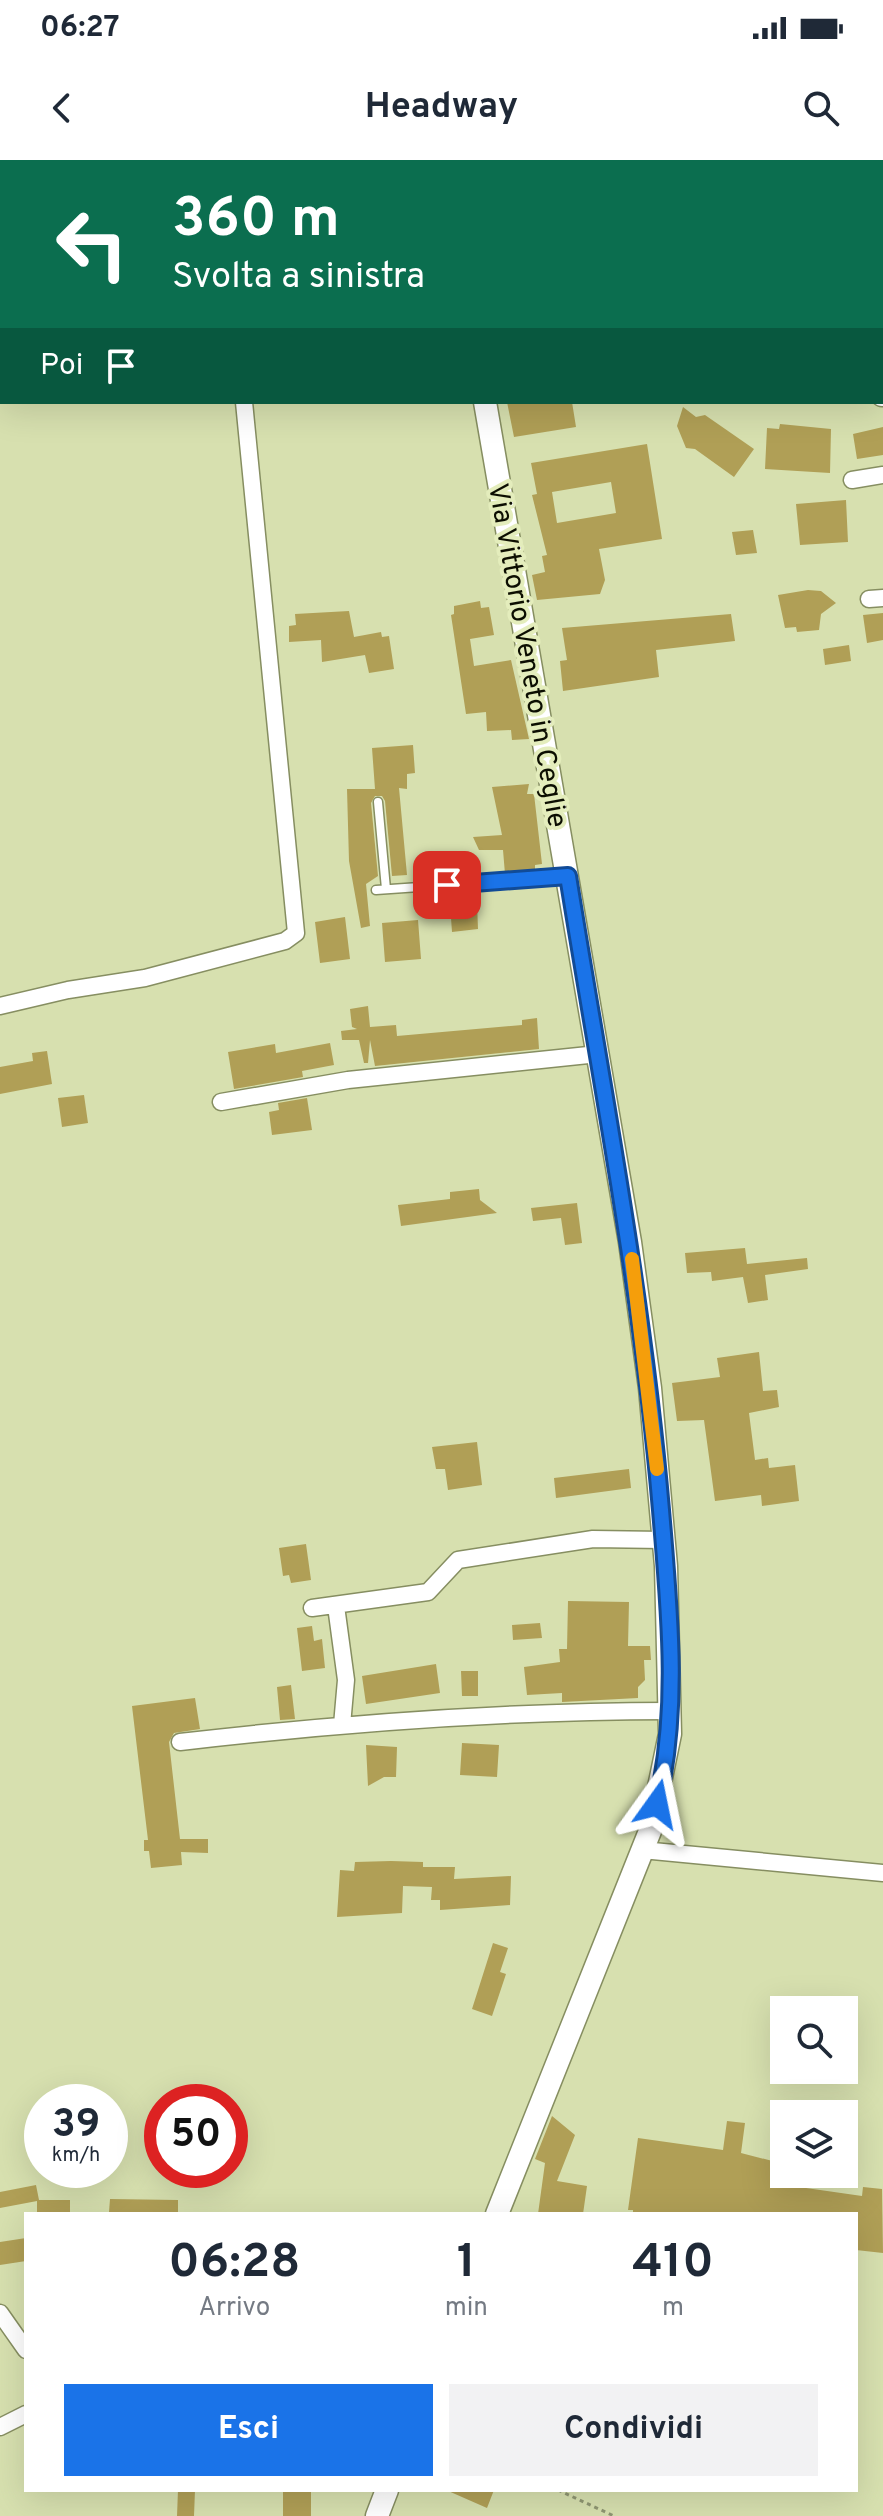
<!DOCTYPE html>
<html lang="it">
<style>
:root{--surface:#fff;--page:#f2f2f3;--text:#1f2937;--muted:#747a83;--accent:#1a73e8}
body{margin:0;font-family:Overpass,sans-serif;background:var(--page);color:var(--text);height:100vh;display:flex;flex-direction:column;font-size:30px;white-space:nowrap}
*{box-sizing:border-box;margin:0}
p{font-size:26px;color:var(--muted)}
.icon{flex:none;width:44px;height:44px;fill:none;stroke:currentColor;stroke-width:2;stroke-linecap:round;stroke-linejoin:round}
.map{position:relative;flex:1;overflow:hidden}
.details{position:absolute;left:24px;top:2052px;width:834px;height:280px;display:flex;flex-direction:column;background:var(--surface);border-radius:0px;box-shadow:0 8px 32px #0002}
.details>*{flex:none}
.top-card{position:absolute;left:0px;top:0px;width:884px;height:244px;box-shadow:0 8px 32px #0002;background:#0b6e4f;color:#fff;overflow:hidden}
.fabs{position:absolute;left:770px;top:1836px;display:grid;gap:16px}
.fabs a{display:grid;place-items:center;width:88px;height:88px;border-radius:0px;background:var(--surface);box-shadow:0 8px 32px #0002;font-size:40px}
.speed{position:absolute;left:24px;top:1924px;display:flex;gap:16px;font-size:40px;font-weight:700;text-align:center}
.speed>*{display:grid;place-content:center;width:104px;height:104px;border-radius:50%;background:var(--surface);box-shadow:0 8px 32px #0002;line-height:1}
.speed small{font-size:20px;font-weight:400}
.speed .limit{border:12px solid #d22;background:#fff;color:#111}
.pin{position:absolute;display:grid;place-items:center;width:68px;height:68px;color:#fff;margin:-34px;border-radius:16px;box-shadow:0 4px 12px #0006}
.me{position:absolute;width:88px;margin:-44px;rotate:12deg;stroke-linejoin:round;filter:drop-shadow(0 0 6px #0008)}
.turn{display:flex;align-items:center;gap:28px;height:168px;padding:0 40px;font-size:36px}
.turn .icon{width:104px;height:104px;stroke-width:2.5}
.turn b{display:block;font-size:56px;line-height:68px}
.then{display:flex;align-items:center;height:76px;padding:0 40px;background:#0003;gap:16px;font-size:30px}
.eta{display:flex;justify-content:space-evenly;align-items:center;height:136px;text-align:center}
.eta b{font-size:48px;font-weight:700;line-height:56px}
.button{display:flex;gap:16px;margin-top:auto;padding:16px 40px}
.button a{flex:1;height:92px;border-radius:0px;background:var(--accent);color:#fff;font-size:32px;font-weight:700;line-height:92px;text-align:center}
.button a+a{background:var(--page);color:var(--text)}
.status{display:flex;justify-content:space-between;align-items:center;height:56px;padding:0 40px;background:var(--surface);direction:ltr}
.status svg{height:22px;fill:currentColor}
header{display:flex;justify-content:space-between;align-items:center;height:104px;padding:0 40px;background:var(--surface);font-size:36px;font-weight:700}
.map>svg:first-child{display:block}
</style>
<div class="status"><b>06:27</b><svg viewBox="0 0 49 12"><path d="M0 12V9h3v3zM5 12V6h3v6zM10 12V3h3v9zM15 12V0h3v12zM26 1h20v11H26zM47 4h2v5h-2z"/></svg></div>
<header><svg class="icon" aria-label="back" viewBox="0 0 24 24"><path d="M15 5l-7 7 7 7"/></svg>Headway<svg class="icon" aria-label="search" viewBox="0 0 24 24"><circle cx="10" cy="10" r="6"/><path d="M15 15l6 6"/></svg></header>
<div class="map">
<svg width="883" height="2356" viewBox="0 0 883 2356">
<rect width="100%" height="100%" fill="#d7e0af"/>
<path fill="#b09f56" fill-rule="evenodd" d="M507,242H572L576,267L514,277Z
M683,247L696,257L705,255L754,289L734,317L695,289L686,288L677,266Z
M780,264L831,269L830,313L765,309L767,268L779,269Z
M883,267V295L857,299L853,274Z
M647,284L662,379L599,389L605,420L600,434L537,440L532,415L545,412L542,396L547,395L532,335L537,334L531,303ZM611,322L616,353L557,363L552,332Z
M846,340L848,382L800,385L796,344Z
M753,370L757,393L736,395L732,372Z
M808,430L821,431L836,443L821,454L819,470L797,472L796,467L785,468L778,435Z
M480,441L481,448L489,447L494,475L470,479L474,506L511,500L529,579L512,580L511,570L487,571L486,552L466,554L451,455L454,454V446Z
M349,451L354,477L381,472L382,477L389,476L394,509L369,513L365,495L322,502L321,480L289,482V466L296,465L295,454Z
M883,453V480L867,483L863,455Z
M731,454L735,481L656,490L659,517L563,531L560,501L567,500L562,468Z
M849,485L851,501L825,505L823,489Z
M413,585L415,613L407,614V629L399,628L407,715L392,716L385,641L382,636H375L371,643L378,716L366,724L370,766L361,768L349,701L347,629H375L372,588Z
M529,624L527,634H534L542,704L535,705V711L505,714L503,690H479L473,677L502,675L492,627Z
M477,742L478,769L452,772L450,744Z
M345,757L350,799L320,803L315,762Z
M418,760L421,799L385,802L382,763Z
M368,846L370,867L396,865L397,876L522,865V860L537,858L539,889L375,906L370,880L368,903H364L359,880H342L341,871L357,869L352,867L350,849Z
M330,883L334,905L302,911L303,917L234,929L228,892L275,884L276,893Z
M47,891L52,924L0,934V907L33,901L32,893Z
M84,935L88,963L62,967L58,938Z
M307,938L312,970L272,975L269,952L279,950L278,943Z
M479,1029L480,1040L497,1053L401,1066L398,1045L450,1039V1032Z
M577,1043L582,1083L565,1085L561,1058L533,1061L531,1048Z
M745,1088L747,1104L807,1098L808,1109L765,1115L768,1140L748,1143L743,1117L712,1121L711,1112L687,1113L685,1093Z
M759,1192L763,1231L777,1230L779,1247L749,1253L755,1300L768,1298L769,1308L795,1305L799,1341L762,1346L761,1335L715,1341L704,1260L677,1261L672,1223L720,1217L717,1198Z
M477,1282L482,1325L448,1330L445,1309H436L432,1287Z
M629,1309L631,1328L556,1338L554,1318Z
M306,1384L311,1420L291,1423L289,1415L283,1416L279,1388Z
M568,1441L629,1442L628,1486H650L651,1500H644L645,1520L638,1527V1538L562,1542V1533L527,1535L524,1507L560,1502L559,1489H567Z
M540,1463L542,1478L513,1480L512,1465Z
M312,1466L314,1481L322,1479L325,1508L302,1511L297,1468Z
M436,1504L440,1533L366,1544L362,1516Z
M461,1511H478V1536H462Z
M291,1525L295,1559L280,1560L277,1527Z
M195,1538L200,1569L174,1573L169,1582L180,1679H208V1693L181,1692L182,1705L151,1708L149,1691H144V1680H148L132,1546Z
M462,1583L499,1585L497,1617L460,1615Z
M366,1585L397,1587L396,1617H384L368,1626Z
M391,1701L423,1702V1707H455L454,1719L511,1716L510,1745L440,1750V1740H431L432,1727L403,1726L402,1753L337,1757L340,1710L354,1711L355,1702Z
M493,1783L508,1788L500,1812L506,1814L492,1856L472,1849Z
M552,1956L575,1975L557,2021L587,2026L583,2054H538L545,2003L535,1999Z
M727,1961L745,1963L741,1993L784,2004L785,2025L862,2036L863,2027L882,2029L883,2093L856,2090V2054H633V2050H628L638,1978L723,1990Z
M36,2025L39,2040H70V2054H37V2041L0,2048V2032Z
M110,2039L178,2040V2054L109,2052Z
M26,2078V2101L0,2105V2082Z
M178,2330H195L194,2356H177Z
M283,2330H311V2356H283Z
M446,2330H494L487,2348Z"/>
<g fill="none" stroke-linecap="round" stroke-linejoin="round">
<defs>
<path id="service" d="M378,642L386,729
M376,730L566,717"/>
<path id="minor" d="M601,0V2
M882,53H883
M0,188H2
M852,320L883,315
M869,439L883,438
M0,846L68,830L145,818L285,781L296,773L244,242
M221,942L348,920L598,894
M336,1446L346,1520L342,1565
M312,1448L428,1432L458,1400L593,1379L663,1380
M180,1582C343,1563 506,1551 670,1551
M642,1690L883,1713
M0,2153L26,2190
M0,2267L26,2254"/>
<path id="tertiary" d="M443,0V2"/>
<path id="secondary" d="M882,235H883
M485,242L630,1082L650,1228L666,1406L670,1574L650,1671L497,2054
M377,2356L387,2330"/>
</defs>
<use href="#service" stroke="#868e61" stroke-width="11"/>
<use href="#minor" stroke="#868e61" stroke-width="19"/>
<use href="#tertiary" stroke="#868e61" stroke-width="21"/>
<use href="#secondary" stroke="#868e61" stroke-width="25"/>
<path stroke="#8f9672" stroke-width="3" stroke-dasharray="4 4" stroke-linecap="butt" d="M558,2330L614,2356"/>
<use href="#service" stroke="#fff" stroke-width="8"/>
<use href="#minor" stroke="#fff" stroke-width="16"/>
<use href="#tertiary" stroke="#fff" stroke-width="18"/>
<use href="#secondary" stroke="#fff" stroke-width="22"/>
</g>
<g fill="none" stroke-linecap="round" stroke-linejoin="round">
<defs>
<path id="route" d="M447,725L568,716C602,927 643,1137 661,1350C669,1447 680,1549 657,1644"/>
</defs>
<use href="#route" stroke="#114b97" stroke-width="20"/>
<use href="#route" stroke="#1a73e8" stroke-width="14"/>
<path stroke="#f59e0b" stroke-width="14" d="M632,1099L657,1309"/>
</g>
<g text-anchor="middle" stroke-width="8" stroke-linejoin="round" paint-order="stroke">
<g font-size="28" fill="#0c0e01" stroke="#e4edbc">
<text transform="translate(529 495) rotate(80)" y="10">Via Vittorio Veneto in Ceglie</text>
</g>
</g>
</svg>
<div class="fabs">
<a><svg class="icon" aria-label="search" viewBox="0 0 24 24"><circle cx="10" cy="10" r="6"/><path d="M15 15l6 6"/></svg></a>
<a><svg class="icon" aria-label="layers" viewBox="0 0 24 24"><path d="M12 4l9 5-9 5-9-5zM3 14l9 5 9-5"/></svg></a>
</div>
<div class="speed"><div>39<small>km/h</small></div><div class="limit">50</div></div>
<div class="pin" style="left:447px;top:725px;background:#d93025"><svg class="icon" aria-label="arrive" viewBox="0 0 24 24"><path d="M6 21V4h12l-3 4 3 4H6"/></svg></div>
<svg class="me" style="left:657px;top:1644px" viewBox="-20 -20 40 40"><path d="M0-17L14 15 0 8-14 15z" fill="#1a73e8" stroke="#fff" stroke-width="4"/></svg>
<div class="top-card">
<div class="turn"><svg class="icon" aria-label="left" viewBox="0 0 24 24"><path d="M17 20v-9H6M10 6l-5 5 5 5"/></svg><div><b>360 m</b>Svolta a sinistra</div></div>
<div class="then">Poi<svg class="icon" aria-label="arrive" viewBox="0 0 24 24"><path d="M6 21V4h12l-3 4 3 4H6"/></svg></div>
</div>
<section class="details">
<div class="eta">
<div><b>06:28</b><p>Arrivo</p></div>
<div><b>1</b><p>min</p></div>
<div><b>410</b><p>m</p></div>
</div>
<div class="button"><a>Esci</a><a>Condividi</a></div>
</section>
</div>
